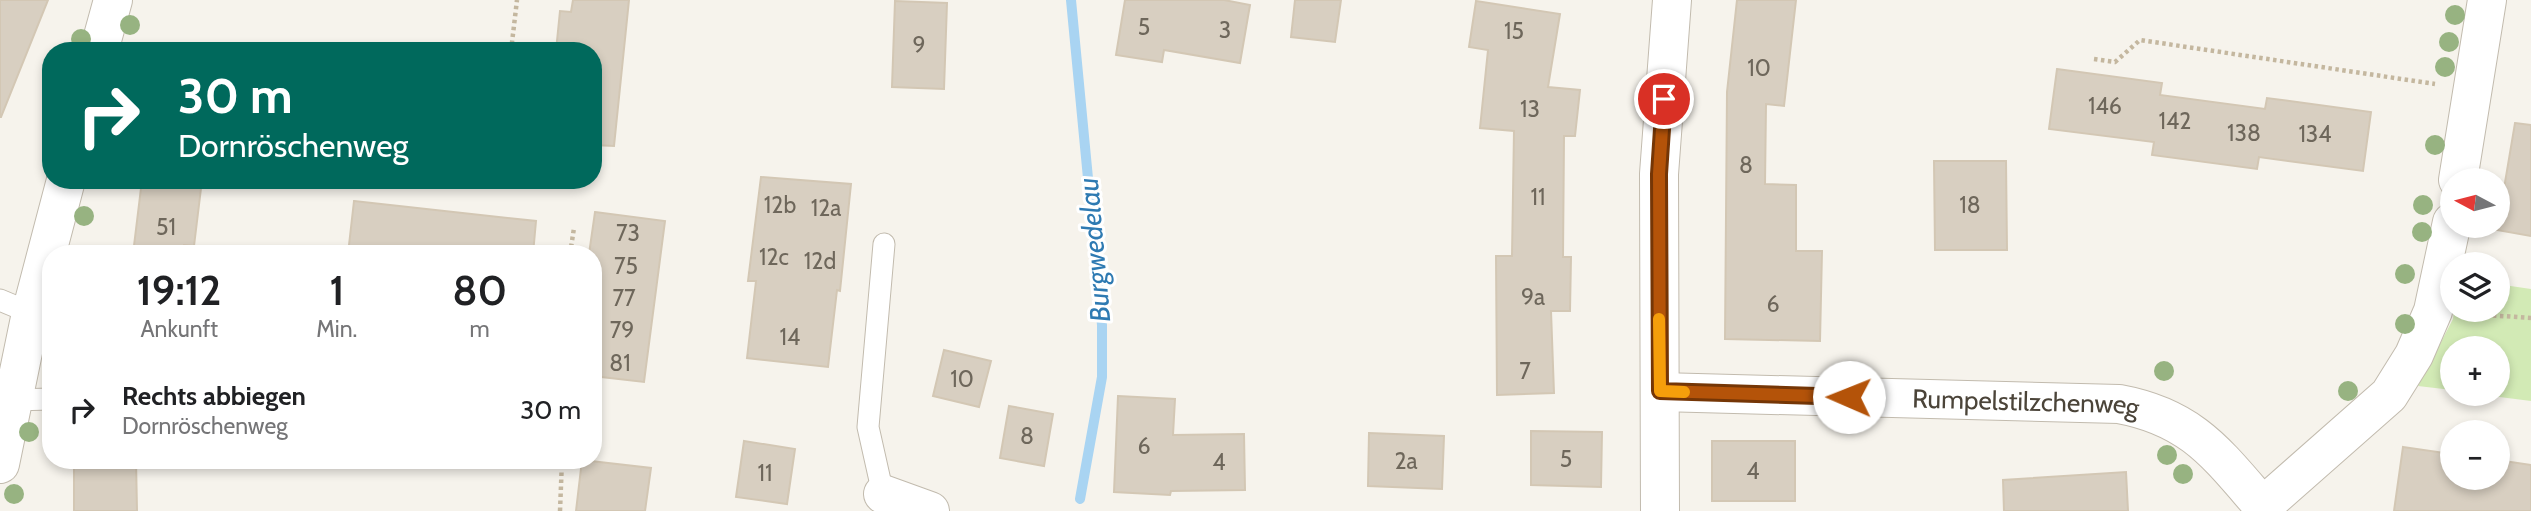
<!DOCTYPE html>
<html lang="de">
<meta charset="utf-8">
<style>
:root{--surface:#fff;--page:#f6f6f6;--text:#202124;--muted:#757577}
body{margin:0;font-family:Cabin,sans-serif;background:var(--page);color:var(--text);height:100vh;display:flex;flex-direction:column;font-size:26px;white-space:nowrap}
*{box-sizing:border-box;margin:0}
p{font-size:23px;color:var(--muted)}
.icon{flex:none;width:38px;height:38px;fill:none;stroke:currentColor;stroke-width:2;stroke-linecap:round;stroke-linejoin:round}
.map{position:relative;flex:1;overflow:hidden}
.drawer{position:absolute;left:42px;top:245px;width:560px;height:224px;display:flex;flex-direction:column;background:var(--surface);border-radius:28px;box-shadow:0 4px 10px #0003}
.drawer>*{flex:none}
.top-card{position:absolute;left:42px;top:42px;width:560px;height:147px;border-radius:28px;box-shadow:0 4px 10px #0003;background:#00695c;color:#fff;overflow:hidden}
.needle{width:46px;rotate:277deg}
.fabs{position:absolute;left:2440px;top:168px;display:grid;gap:14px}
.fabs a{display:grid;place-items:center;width:70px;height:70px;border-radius:50%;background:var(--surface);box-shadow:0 4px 10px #0003;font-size:35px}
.pin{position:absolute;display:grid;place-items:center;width:60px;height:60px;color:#fff;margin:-30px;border:4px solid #fff;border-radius:50%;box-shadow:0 2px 7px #0007}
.me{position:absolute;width:77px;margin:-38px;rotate:271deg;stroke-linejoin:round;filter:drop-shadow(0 0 5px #0008)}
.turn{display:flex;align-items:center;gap:24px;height:147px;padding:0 21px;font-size:32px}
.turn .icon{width:91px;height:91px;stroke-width:2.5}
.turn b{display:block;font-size:49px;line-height:60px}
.eta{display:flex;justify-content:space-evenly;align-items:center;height:119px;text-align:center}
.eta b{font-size:42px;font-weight:600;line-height:49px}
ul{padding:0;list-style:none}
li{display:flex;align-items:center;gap:21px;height:91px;padding:0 21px}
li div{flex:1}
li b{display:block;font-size:26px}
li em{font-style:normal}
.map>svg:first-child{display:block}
</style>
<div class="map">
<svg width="2531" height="511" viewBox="0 0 2531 511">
<rect width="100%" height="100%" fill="#f6f3ec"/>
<path fill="#d2eab5" d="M2497,284L2531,289V401L2476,394H2497V348H2452V390L2418,386L2453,319L2454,310H2497Z"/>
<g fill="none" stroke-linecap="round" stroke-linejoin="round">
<path stroke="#a9d4f2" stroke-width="10" d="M1071,0L1102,325V377L1080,499"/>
</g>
<path fill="#d8cfc1" stroke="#d3c7b4" stroke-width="2" d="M0,0H48L1,117H0Z
M573,0H629L614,146L593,145V51H556L560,11L571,12Z
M1125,0H1224L1250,5L1240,63L1164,50L1162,62L1116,55Z
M1295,0H1341L1335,42L1291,37Z
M1737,0H1796L1784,106L1766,104L1765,184L1796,185V251H1822L1820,341L1725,339L1727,92Z
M895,1L947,3L944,89L892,87Z
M1476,1L1560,14L1548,87L1580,90L1575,136H1564L1563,257H1571L1570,311H1551L1554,393L1497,395L1496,256H1512L1514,131L1480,128L1488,50L1469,47Z
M2057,69L2162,83L2160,95L2265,109L2267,98L2371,112L2363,171L2259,157L2257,169L2152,155L2154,142L2049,129Z
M2515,123L2531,125V236L2497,230Z
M1934,161H2006L2007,250H1935Z
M761,177L851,184L840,291L837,290L828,367L747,358L756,281H748Z
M142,180H202L194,246L184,245L183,254H133Z
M354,201L536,221L533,254H348Z
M595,212L665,221L644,382L593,376V254H589Z
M944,350L991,361L979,407L933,396Z
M1118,396L1175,399L1173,435L1244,434L1245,490L1171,491L1170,495L1114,492Z
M1009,406L1053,414L1044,466L1000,458Z
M1531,431L1602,432L1601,487L1531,485Z
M1369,433L1444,436L1442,489L1368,486Z
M744,441L795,449L787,504L736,497Z
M1712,441H1795V501H1712Z
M2403,447L2452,454V478H2497V460L2531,465V511H2394Z
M74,460H136L137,511H74Z
M582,460L651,468L645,511H576Z
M2126,472L2128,511H2004L2003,480Z"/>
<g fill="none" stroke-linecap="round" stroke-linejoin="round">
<defs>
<path id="lane" d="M0,300L31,313
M12,400L51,399
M883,494L868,427L884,244"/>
<g id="street">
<path d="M99,51L113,0"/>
<path d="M2458,180L2487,0"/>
<path id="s1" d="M1660,392L2119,404C2195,418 2219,457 2267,511"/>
<path d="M0,464L31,313L66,180"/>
<path d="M883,494L930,511"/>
<path d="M2263,506L2389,395L2414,355L2433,311L2452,222"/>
<path d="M1660,511L1659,174L1672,0"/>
</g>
</defs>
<use href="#lane" stroke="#c2bbae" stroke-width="23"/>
<use href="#street" stroke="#c2bbae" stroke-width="40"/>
<path stroke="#c4b79f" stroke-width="4.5" stroke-dasharray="3.5 3.5" stroke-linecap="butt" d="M511,51L517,0
M2094,59L2115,62L2140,40L2435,84
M570,254L574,228
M2472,314L2531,318
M560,511L562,460"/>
<use href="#lane" stroke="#fff" stroke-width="21"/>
<use href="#street" stroke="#fff" stroke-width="38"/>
</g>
<g fill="#97b381">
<circle cx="2455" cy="15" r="10"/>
<circle cx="130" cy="25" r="10"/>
<circle cx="81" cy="39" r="10"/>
<circle cx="2449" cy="42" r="10"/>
<circle cx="2445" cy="67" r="10"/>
<circle cx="2435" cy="145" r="10"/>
<circle cx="2423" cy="205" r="10"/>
<circle cx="84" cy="216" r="10"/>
<circle cx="2422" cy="232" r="10"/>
<circle cx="2405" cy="274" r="10"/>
<circle cx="2405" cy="324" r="10"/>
<circle cx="2164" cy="371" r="10"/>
<circle cx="2348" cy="391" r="10"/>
<circle cx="29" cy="432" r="10"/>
<circle cx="2167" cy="455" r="10"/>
<circle cx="2183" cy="474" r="10"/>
<circle cx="14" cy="494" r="10"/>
</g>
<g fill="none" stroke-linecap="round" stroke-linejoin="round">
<defs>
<path id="route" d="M1664,99L1659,174L1660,391L1849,397"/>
</defs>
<use href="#route" stroke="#753606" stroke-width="18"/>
<use href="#route" stroke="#b45309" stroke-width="12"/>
<path stroke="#f59e0b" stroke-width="12" d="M1659,319L1660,391L1684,392"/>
</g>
<g text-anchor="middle" stroke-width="6" stroke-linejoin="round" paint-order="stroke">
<g font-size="23" fill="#6e675b">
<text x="1144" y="35">5</text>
<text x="1225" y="38">3</text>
<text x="1514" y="39">15</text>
<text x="919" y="53">9</text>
<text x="1759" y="76">10</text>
<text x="2105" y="114">146</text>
<text x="1530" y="117">13</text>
<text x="2175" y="129">142</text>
<text x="2244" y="141">138</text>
<text x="2315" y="142">134</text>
<text x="1746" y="173">8</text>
<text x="1538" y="205">11</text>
<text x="780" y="213">12b</text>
<text x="1970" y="213">18</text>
<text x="826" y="216">12a</text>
<text x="166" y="235">51</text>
<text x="628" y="241">73</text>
<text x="774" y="265">12c</text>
<text x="820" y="269">12d</text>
<text x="626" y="274">75</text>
<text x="1533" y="305">9a</text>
<text x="624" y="306">77</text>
<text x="1773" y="312">6</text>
<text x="622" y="338">79</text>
<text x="790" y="345">14</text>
<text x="620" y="371">81</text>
<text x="1525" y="379">7</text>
<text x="962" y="387">10</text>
<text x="1027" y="444">8</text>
<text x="1144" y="454">6</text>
<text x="1566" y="467">5</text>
<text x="1406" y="469">2a</text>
<text x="1219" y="470">4</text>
<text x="1753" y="479">4</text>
<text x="765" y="481">11</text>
</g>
<g font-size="26" fill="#4b4439" stroke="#fff">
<text dy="9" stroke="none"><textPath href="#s1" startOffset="366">Rumpelstilzchenweg</textPath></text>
</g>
<g font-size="28" font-style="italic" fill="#2e7ab2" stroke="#fff">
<text transform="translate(1094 250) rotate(-95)" y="10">Burgwedelau</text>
</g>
</g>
</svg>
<div class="fabs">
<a><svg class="needle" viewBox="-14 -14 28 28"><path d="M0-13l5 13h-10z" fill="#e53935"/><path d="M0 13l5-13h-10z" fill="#757577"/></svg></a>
<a><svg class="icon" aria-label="layers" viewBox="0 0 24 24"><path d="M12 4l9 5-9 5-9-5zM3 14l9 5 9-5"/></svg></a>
<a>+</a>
<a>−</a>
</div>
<div class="pin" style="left:1664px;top:99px;background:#d93025"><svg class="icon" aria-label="arrive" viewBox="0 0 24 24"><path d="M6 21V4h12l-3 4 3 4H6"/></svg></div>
<svg class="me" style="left:1849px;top:397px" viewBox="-20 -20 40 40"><circle r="19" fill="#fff"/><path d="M0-13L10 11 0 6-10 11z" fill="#b45309"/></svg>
<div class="top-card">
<div class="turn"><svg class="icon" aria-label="right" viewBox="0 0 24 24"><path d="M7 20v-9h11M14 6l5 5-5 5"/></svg><div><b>30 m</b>Dornröschenweg</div></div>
</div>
<section class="drawer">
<div class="eta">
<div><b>19:12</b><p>Ankunft</p></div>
<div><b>1</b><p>Min.</p></div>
<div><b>80</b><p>m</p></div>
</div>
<ul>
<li><svg class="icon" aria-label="right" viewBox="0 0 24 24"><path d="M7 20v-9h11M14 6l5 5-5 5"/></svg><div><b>Rechts abbiegen</b><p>Dornröschenweg</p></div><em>30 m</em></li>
</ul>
</section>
</div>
